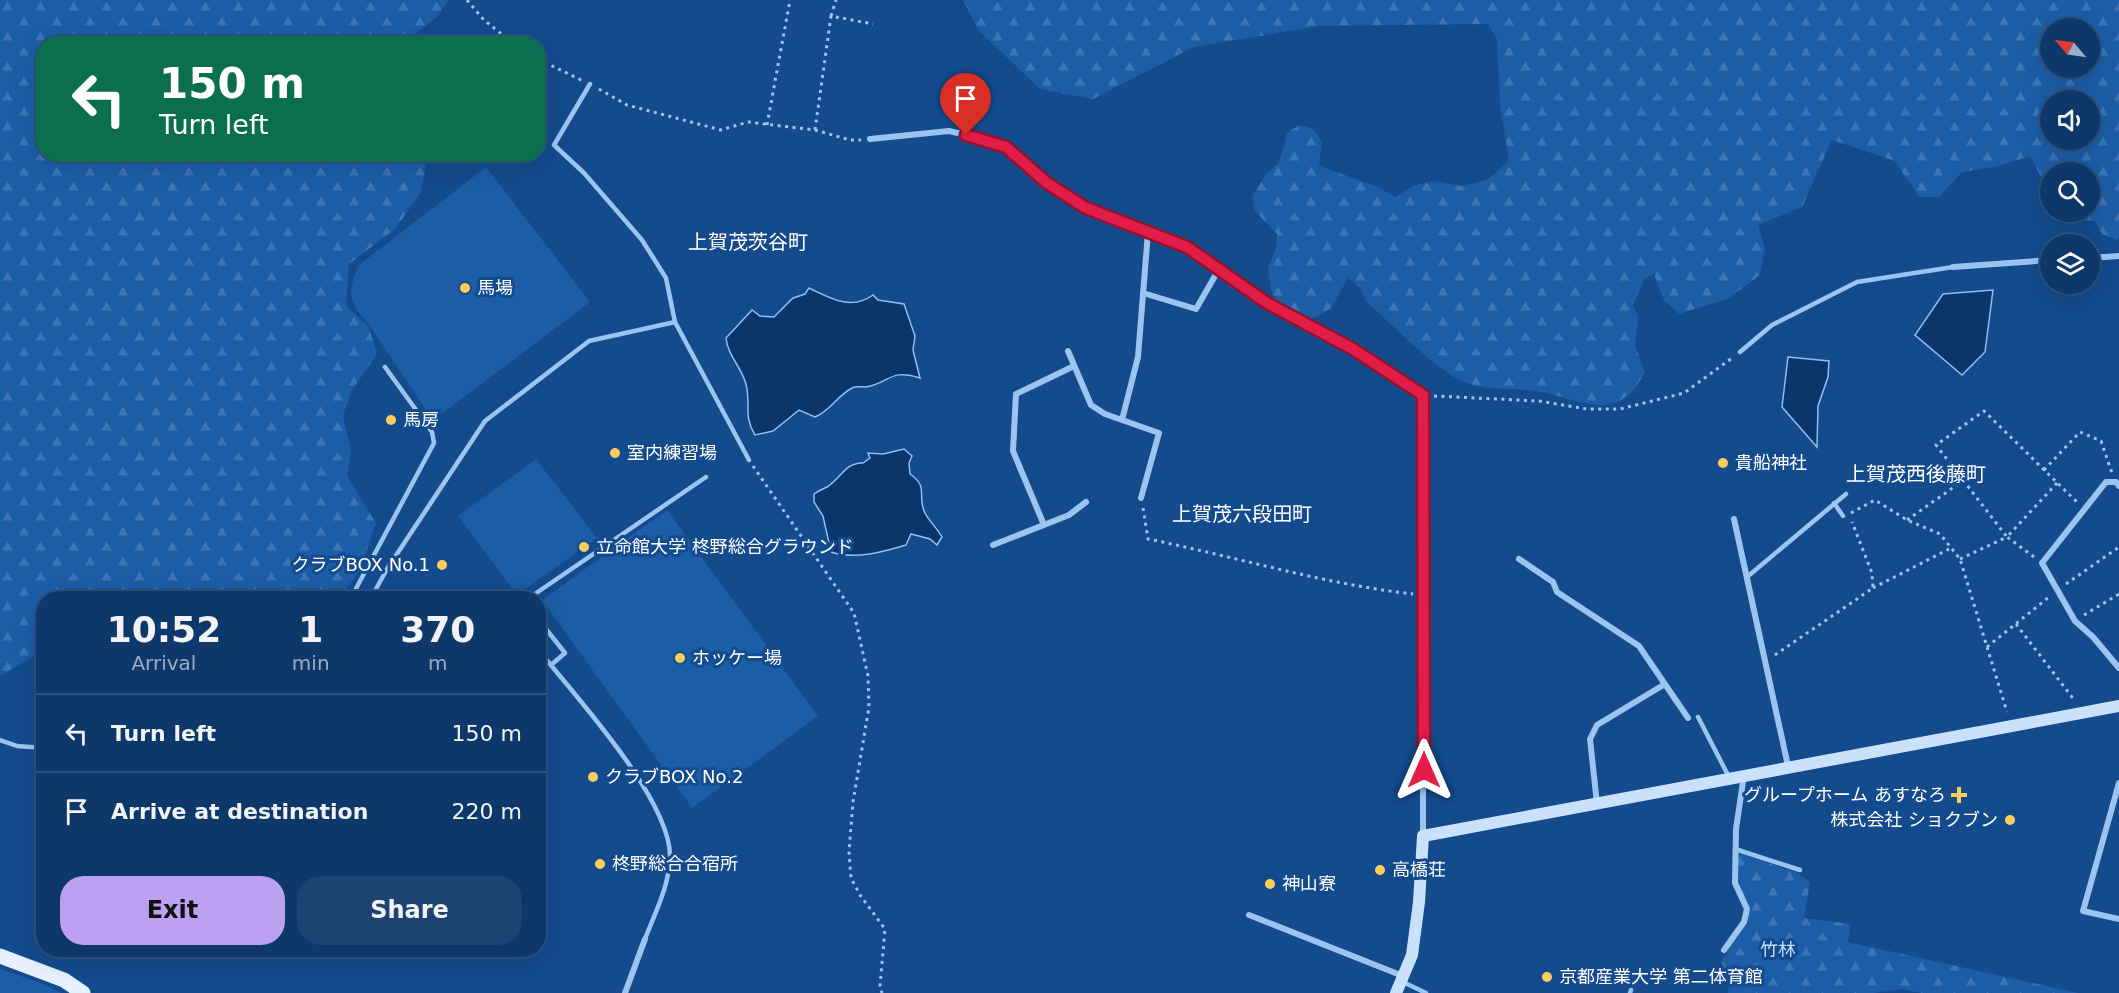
<!DOCTYPE html>
<meta charset="utf-8">
<style>
:root{--surface:#0e386a;--page:#1c4372;--text:#f1f3f6;--muted:#9bacc1;--line:#2e527e;--accent:#bca0f2}
body{margin:0;font-family:"DejaVu Sans","Noto Sans JP",sans-serif;background:var(--page);color:var(--text);height:100vh;display:flex;flex-direction:column;font-size:22px;white-space:nowrap}
*{box-sizing:border-box;margin:0}
p{font-size:20px;color:var(--muted)}
.icon{flex:none;width:33px;height:33px;fill:none;stroke:currentColor;stroke-width:2;stroke-linecap:round;stroke-linejoin:round}
.map{position:relative;flex:1;overflow:hidden}
.panel{position:absolute;left:36px;top:591px;width:510px;height:366px;display:flex;flex-direction:column;background:var(--surface);border-radius:24px;box-shadow:0 6px 24px #0002,0 0 0 2px var(--line)}
.panel>*{flex:none}
.hud{position:absolute;left:36px;top:36px;width:510px;height:126px;border-radius:24px;box-shadow:0 6px 24px #0002,0 0 0 2px var(--line);background:#0b6e4f;color:#fff;overflow:hidden}
.needle{width:39px;rotate:299deg}
.controls{position:absolute;left:2040px;top:18px;display:grid;gap:12px}
.controls a{display:grid;place-items:center;width:60px;height:60px;border-radius:50%;background:var(--surface);box-shadow:0 6px 24px #0002,0 0 0 2px var(--line);font-size:30px}
.pin{position:absolute;display:grid;place-items:center;width:51px;height:51px;color:#fff;margin:-62px -26px;border-radius:50% 50% 50% 0;rotate:-45deg;box-shadow:0 0 6px #0007}
.pin .icon{rotate:45deg}
.me{position:absolute;width:66px;margin:-33px;rotate:0deg;stroke-linejoin:round;filter:drop-shadow(0 0 4px #0008)}
.turn{display:flex;align-items:center;gap:21px;height:126px;padding:0 24px;font-size:27px}
.turn .icon{width:78px;height:78px;stroke-width:2.5}
.turn b{display:block;font-size:42px;line-height:51px}
.eta{display:flex;justify-content:space-evenly;align-items:center;height:102px;text-align:center}
.eta b{font-size:36px;font-weight:700;line-height:42px}
.primary-button{display:flex;gap:12px;margin-top:auto;padding:12px 24px}
.primary-button a{flex:1;height:69px;border-radius:24px;background:var(--accent);color:#111;font-size:24px;font-weight:700;line-height:69px;text-align:center}
.primary-button a+a{background:var(--page);color:var(--text)}
ul{padding:0;list-style:none}
li{display:flex;align-items:center;gap:18px;height:78px;padding:0 24px;border-top:2px solid var(--line)}
li div{flex:1}
li b{display:block;font-size:22px}
li em{font-style:normal}
.map>svg:first-child{display:block}
</style>
<div class="map">
<svg width="2119" height="993" viewBox="0 0 2119 993">
<defs>
<pattern id="forest-firs" width="22" height="20" patternUnits="userSpaceOnUse" patternTransform="scale(1.5)"><rect width="22" height="20" fill="#1b5da7"/><path d="M5 1l3.5 6h-7zM16 11l3.5 6h-7z" fill="#3d75b4"/></pattern>
</defs>
<rect width="100%" height="100%" fill="#134b8d"/>
<path fill="#1b5da7" d="M486,167L590,302L433,420L367,322C347,302 348,290 359,265Z
M536,459L597,538L517,595L458,516Z
M667,510L818,716L692,808L542,600Z
M0,969L41,983L61,993H0Z"/>
<path fill="url(#forest-firs)" fill-rule="evenodd" d="M0,0H448L438,16L404,43L44,44V154L428,155L421,192L395,229L349,264L346,306L369,327L377,354L352,390L343,415L351,452L347,476L376,523L360,570L340,598H44L43,651L0,676Z
M963,0H2119V238L2117,240L2102,234L2095,221L2059,218L2054,212H2090V172H2050V208L2042,178L2030,156L1999,166L1962,172L1939,197H1919L1895,161L1832,140L1802,207L1758,225L1765,249L1760,275L1729,298L1679,314L1664,300L1654,274L1644,279L1633,305L1638,317L1635,345L1645,373C1640,380 1635,390 1628,395C1603,417 1568,396 1541,392C1518,388 1495,390 1473,385C1439,376 1393,324 1365,301L1361,289L1348,278L1331,308L1314,318C1293,313 1273,309 1270,284C1270,280 1268,274 1268,270C1271,255 1278,253 1277,234L1255,211L1252,196L1265,175L1279,163L1287,133L1299,125L1312,128L1322,141L1319,166L1378,187L1395,197L1415,185L1433,181L1462,186L1487,180L1509,161L1500,105L1497,39L1488,24L1319,26L1194,47L1093,99L1040,89L979,31ZM2050,28H2090V68H2050ZM2050,100H2090V140H2050Z
M1738,853L1798,873L1810,882L1804,918L1851,924L1848,942L2078,993H1922L1901,989L1874,993H1728L1729,975L1721,962L1739,933L1749,908L1737,881Z"/>
<path fill="#0c3669" stroke="#8ebff4" stroke-width="1.5" d="M809,288C830,298 851,311 873,295L878,300L904,304L915,336L913,350L920,378C890,368 890,383 866,387C861,387 856,386 852,388C837,396 830,411 815,417L799,410L773,431L755,435C744,417 750,408 747,389C745,370 728,358 726,338L752,310L760,316L774,317L793,298L805,294Z
M1993,290L1985,352L1962,375L1915,335L1943,294Z
M1788,357L1829,361L1828,377L1818,406L1817,447L1782,407Z
M904,449L912,456L909,463L910,474C930,488 916,495 925,513C929,521 937,528 942,537L937,545L930,539L911,534L906,545C882,552 855,560 831,552L823,516L814,502V494C818,491 823,489 827,487C840,479 846,462 863,463L870,458L868,453L883,454Z"/>
<g fill="none" stroke-linecap="round" stroke-linejoin="round">
<path stroke="#9cc4f1" stroke-width="3" stroke-dasharray="3 4.5" stroke-linecap="butt" d="M467,0L484,20L514,44
M831,16L836,0
M538,59L583,81
M599,89L627,105L721,130L748,122L815,130L850,140H861
M767,125L790,0
M815,130L831,16L873,24
M1434,396L1539,401L1587,409H1620L1684,393L1732,358
M753,466L854,613L868,676L869,707L853,802L849,852L851,878L860,895L885,929L880,986L882,993
M2044,470L2080,432L2101,441L2112,473
M2057,483L2007,537L1936,445L1984,411C2015,441 2046,472 2077,502
M1143,508L1148,539C1237,557 1323,584 1413,594
M1851,513L1875,500L1907,520L1940,534L1960,559L2007,712
M1907,520L1964,480
M1960,559L2007,537L2034,557
M2066,584L2119,547
M1873,588L1951,548
M2084,615L2119,594
M2016,624L2075,701
M1987,647L2049,597
M1775,655L1873,588L1872,573L1852,522"/>
<path stroke="#9cc4f1" stroke-width="4.5" d="M590,84L554,145L584,173L642,240L666,278L675,322L749,460
M1740,352L1772,325L1857,282L1953,267
M1834,503L1843,516
M1747,577L1846,494
M351,598L434,443L432,432L385,367
M371,598L387,569L485,421L589,341L675,322
M529,598L706,477
M538,619L565,653L551,665
M538,654L545,658C581,702 670,801 670,856C670,884 655,913 645,939
M1698,717L1729,777
M0,740L17,746L44,748
M1735,849L1800,870
M1403,982L1426,993
M1630,993L1631,990"/>
<path stroke="#9cc4f1" stroke-width="6" d="M870,139L949,131L984,139L1006,147L1047,183L1087,209L1187,247L1267,303L1353,349L1423,395V836
M2090,258L2119,256
M1953,267L2050,260
M1143,293L1196,309L1219,269
M1068,351L1091,405L1105,414L1159,433L1141,498
M1122,420L1138,357L1148,232
M2119,486L2116,482H2106L2042,563L2075,621L2093,637L2119,668
M1734,519L1788,766
M1044,525L1013,451L1016,394L1074,366
M993,545L1069,515L1086,502
M1519,559L1553,582L1557,592L1639,646L1688,718
M2119,783L2083,911L2119,919
M1597,804L1590,739L1597,725L1665,684
M1249,915L1403,976
M1724,950L1744,922L1747,909L1735,883L1736,829L1744,775
M625,993L645,939"/>
<path stroke="#cae1fb" stroke-width="12" d="M1396,993L1412,955L1419,902L1423,836L2119,706"/>
<path stroke="#e6f0ff" stroke-width="15" d="M0,956L64,980L83,993"/>
</g>
<g fill="none" stroke-linecap="round" stroke-linejoin="round">
<defs>
<path id="route" d="M966,135L1006,147L1047,183L1086,208L1187,247L1267,303L1353,349L1423,395L1424,770"/>
</defs>
<use href="#route" stroke="#92132f" stroke-width="15"/>
<use href="#route" stroke="#e11d48" stroke-width="10"/>
</g>
<g fill="#ffcc5c" stroke="#134b8d" stroke-width="2">
<circle cx="465" cy="288" r="6"/>
<circle cx="391" cy="420" r="6"/>
<circle cx="615" cy="453" r="6"/>
<circle cx="1723" cy="463" r="6"/>
<circle cx="584" cy="547" r="6"/>
<circle cx="442" cy="565" r="6"/>
<circle cx="680" cy="658" r="6"/>
<circle cx="593" cy="777" r="6"/>
<path d="M1956 786h6v6h6v6h-6v6h-6v-6h-6v-6h6z"/>
<circle cx="2010" cy="820" r="6"/>
<circle cx="600" cy="864" r="6"/>
<circle cx="1380" cy="870" r="6"/>
<circle cx="1270" cy="884" r="6"/>
<circle cx="1547" cy="977" r="6"/>
</g>
<g text-anchor="middle" stroke-width="6" stroke-linejoin="round" paint-order="stroke">
<g font-size="18" fill="#fff" stroke="#134b8d" text-anchor="start">
<text x="477" y="294">馬場</text>
<text x="403" y="426">馬房</text>
<text x="627" y="459">室内練習場</text>
<text x="1735" y="469">貴船神社</text>
<text x="596" y="553">立命館大学 柊野総合グラウンド</text>
<text x="430" y="571" text-anchor="end">クラブBOX No.1</text>
<text x="692" y="664">ホッケー場</text>
<text x="605" y="783">クラブBOX No.2</text>
<text x="1946" y="801" text-anchor="end">グループホーム あすなろ</text>
<text x="1998" y="826" text-anchor="end">株式会社 ショクブン</text>
<text x="612" y="870">柊野総合合宿所</text>
<text x="1392" y="876">高橋荘</text>
<text x="1282" y="890">神山寮</text>
<text x="1559" y="983">京都産業大学 第二体育館</text>
</g>
<g font-size="18" fill="#c3defc" stroke="#134b8d">
<text x="1778" y="956">竹林</text>
</g>
<g font-size="20" fill="#fff" stroke="#134b8d">
<text x="748" y="249">上賀茂茨谷町</text>
<text x="1916" y="481">上賀茂西後藤町</text>
<text x="1242" y="521">上賀茂六段田町</text>
</g>
</g>
</svg>
<div class="controls">
<a><svg class="needle" viewBox="-14 -14 28 28"><path d="M0-13l5 13h-10z" fill="#e53935"/><path d="M0 13l5-13h-10z" fill="#9bacc1"/></svg></a>
<a><svg class="icon" aria-label="sound" viewBox="0 0 24 24"><path d="M4 9h4l5-4v14l-5-4H4zM17 9q2 3 0 6"/></svg></a>
<a><svg class="icon" aria-label="search" viewBox="0 0 24 24"><circle cx="10" cy="10" r="6"/><path d="M15 15l6 6"/></svg></a>
<a><svg class="icon" aria-label="layers" viewBox="0 0 24 24"><path d="M12 4l9 5-9 5-9-5zM3 14l9 5 9-5"/></svg></a>
</div>
<div class="pin" style="left:966px;top:135px;background:#d93025"><svg class="icon" aria-label="arrive" viewBox="0 0 24 24"><path d="M6 21V4h12l-3 4 3 4H6"/></svg></div>
<svg class="me" style="left:1424px;top:770px" viewBox="-20 -20 40 40"><path d="M0-17L14 15 0 8-14 15z" fill="#e11d48" stroke="#fff" stroke-width="4"/></svg>
<div class="hud">
<div class="turn"><svg class="icon" aria-label="left" viewBox="0 0 24 24"><path d="M17 20v-9H6M10 6l-5 5 5 5"/></svg><div><b>150 m</b>Turn left</div></div>
</div>
<section class="panel">
<div class="eta">
<div><b>10:52</b><p>Arrival</p></div>
<div><b>1</b><p>min</p></div>
<div><b>370</b><p>m</p></div>
</div>
<ul>
<li><svg class="icon" aria-label="left" viewBox="0 0 24 24"><path d="M17 20v-9H6M10 6l-5 5 5 5"/></svg><div><b>Turn left</b></div><em>150 m</em></li>
<li><svg class="icon" aria-label="arrive" viewBox="0 0 24 24"><path d="M6 21V4h12l-3 4 3 4H6"/></svg><div><b>Arrive at destination</b></div><em>220 m</em></li>
</ul>
<div class="primary-button"><a>Exit</a><a>Share</a></div>
</section>
</div>
